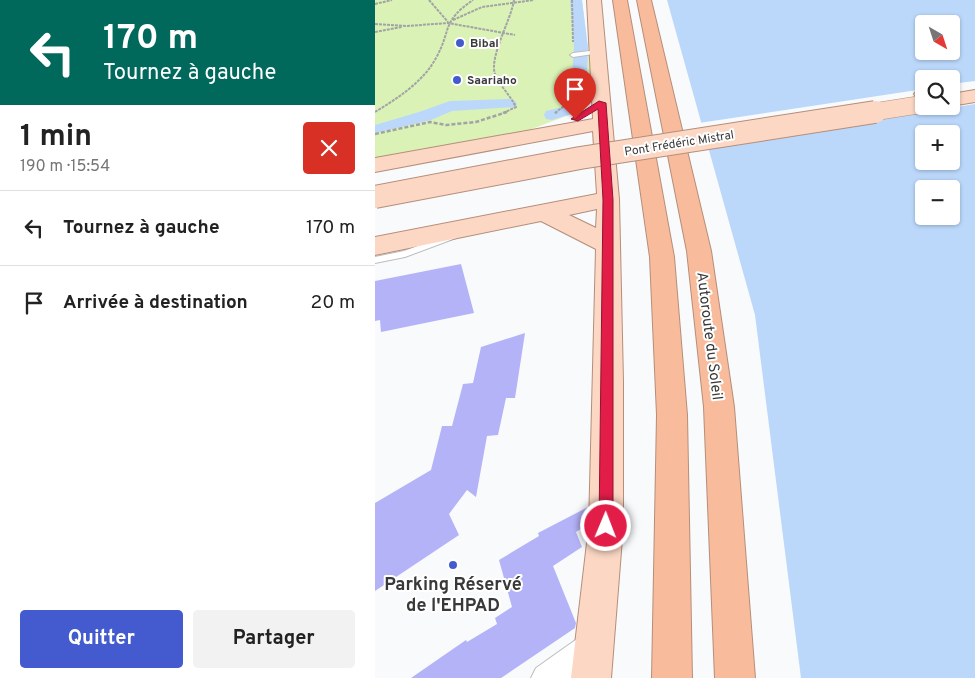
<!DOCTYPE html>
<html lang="fr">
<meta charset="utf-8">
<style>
:root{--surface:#fff;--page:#f2f2f2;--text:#222;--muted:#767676;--line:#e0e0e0;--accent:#435bce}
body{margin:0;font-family:Overpass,sans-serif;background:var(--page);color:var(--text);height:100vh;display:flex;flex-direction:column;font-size:19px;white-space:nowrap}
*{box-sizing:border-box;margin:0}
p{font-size:16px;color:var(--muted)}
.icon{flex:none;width:28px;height:28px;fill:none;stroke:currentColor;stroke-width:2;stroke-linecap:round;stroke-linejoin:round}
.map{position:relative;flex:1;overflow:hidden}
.drawer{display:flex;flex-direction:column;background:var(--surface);width:375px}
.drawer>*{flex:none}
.top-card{background:#00695c;color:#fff;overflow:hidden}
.needle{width:32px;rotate:141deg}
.tools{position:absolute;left:540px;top:15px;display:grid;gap:10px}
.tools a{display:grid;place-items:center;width:45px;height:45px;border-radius:5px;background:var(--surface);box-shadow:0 1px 4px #0004;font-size:25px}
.pin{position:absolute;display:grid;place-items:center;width:42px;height:42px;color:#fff;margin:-51px -21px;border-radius:50% 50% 50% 0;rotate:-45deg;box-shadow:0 0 5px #0007}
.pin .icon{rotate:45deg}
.me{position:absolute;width:55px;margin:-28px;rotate:1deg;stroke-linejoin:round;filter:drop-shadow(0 0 4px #0008)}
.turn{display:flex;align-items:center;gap:18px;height:105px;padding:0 20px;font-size:22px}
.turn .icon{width:65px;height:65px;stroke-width:2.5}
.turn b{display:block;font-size:35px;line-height:42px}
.round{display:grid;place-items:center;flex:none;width:52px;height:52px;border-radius:5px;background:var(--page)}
.headline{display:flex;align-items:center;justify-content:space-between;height:85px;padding:0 20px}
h1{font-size:30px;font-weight:700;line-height:38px}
.cta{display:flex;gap:10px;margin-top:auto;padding:10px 20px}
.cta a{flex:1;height:58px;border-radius:5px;background:var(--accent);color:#fff;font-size:20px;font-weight:700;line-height:58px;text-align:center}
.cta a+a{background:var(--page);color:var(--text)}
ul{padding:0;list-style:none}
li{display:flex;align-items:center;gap:15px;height:75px;padding:0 20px;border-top:1px solid var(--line)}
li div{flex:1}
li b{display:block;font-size:19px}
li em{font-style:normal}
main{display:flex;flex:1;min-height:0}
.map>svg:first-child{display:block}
</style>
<main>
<section class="drawer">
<div class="top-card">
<div class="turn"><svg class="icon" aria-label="left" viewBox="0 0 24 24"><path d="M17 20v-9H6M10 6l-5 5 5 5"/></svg><div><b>170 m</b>Tournez à gauche</div></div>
</div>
<div class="headline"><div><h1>1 min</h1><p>190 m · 15:54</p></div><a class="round" style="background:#d93025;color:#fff"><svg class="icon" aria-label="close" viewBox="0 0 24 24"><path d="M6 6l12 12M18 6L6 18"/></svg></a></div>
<ul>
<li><svg class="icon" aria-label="left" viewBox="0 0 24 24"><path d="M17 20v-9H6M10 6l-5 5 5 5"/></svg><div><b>Tournez à gauche</b></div><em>170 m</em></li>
<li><svg class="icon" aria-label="arrive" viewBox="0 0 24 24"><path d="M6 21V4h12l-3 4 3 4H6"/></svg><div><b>Arrivée à destination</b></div><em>20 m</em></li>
</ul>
<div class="cta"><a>Quitter</a><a>Partager</a></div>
</section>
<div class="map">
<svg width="600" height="678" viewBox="0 0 600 678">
<rect width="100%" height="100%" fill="#f9fafc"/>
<path fill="#daf2b6" d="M0,0H207L218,90L199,113L154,130L0,160Z"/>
<path fill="#bbd8fb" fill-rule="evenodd" d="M292,0H600V678H426L380,315ZM549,24H576V51H549ZM549,79H576V106H549ZM549,134H576V161H549ZM549,189H576V216H549Z"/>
<path fill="#f9fafc" d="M600,81V104L331,147L324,123L549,89V106H576V84Z"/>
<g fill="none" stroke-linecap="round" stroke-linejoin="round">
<path fill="#bbd8fb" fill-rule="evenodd" d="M195,0H207L213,48L211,99L200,113L177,120L171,119L169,115L171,111L188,107L195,98L199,48Z
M134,99L140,101L142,104L140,107L77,111L56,120L0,133V125L44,112L75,101Z"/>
</g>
<path fill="#b4b3f8" d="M86,264L99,313L6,332L5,320L0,321V281Z
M150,333L140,398H131L123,435L112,436L101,497L92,490L74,514L84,535L0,591V503L56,470L67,426H77L88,384L98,383L106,347Z
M213,507L212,525L201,532L207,547L178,566L201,623L200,628L126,678H36L91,640L92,642L122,624L120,618L137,607L124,560L164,536L163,533Z"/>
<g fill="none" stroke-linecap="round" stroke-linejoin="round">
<defs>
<path id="lane" d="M223,50L225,51V53L198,57L195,55L198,53Z
M78,233L82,236L81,238L30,257L0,263V257L29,251Z"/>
<path id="street" d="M219,630L229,634L233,644L229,654L196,678H156L161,668L209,634Z"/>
<path id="primary" d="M212,0H226L244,199L248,382V526L236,678H196L214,526L221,249L166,221L0,255V237L222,194L218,131L0,172V158L218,119ZM222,209L221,228L194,215Z
M549,88V100L542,98L539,94L542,90Z
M600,90V102L576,106V94Z"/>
<path id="highway" d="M238,0H252L299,257L312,415L317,678H277L282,415L275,257Z
M262,0H276L336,251L359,407L380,678H340L329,407L312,251Z"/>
</defs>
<use href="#lane" stroke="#bcbdbf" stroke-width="2"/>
<use href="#street" stroke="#bcbdbf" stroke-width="2"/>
<use href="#primary" stroke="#b58e7a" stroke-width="2"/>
<use href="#highway" stroke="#b58e7a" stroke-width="2"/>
<path stroke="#a2a3a5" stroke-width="2" stroke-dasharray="3 1" stroke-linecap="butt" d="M54,0L73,22
M197,0L198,42
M0,4L17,0
M78,20L107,7L159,0
M0,24L32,26L73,23L140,35
M0,32L27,27
M0,112C23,98 48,82 61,58C77,29 66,22 98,0
M128,113L141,107C135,95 125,86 120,74C114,57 136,20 139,0
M180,113L197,100L201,79L200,68"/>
<path stroke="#a2a3a5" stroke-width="2.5" stroke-dasharray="4 2" stroke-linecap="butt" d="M180,113L182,112
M0,134L55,122L71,125L101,122L132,112"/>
<use href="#lane" fill="#fff" fill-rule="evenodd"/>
<use href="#street" fill="#fff" fill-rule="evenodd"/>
<use href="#primary" fill="#fbd7c4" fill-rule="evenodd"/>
<use href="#highway" fill="#f8bc9c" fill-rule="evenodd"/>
<defs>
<path id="primary-bridge-far1" d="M492,113L549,104"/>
<path id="primary-bridge" d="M0,197L205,158L500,112"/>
</defs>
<use href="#primary-bridge-far1" stroke="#b58e7a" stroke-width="18" stroke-linecap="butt"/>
<use href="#primary-bridge" stroke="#b58e7a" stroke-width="24" stroke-linecap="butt"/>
<use href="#primary-bridge-far1" stroke="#fbd7c4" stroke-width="17"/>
<use href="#primary-bridge" stroke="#fbd7c4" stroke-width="22"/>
</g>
<path fill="#e11d48" stroke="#92132f" d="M224,101L231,103L238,200V526L236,531L231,533L226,531L224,526L228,200L223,109L203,121L196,119Z"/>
<g fill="#435bce" stroke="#fff" stroke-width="2">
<circle cx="85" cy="43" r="5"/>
<circle cx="82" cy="80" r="5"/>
<circle cx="78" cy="565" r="5"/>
</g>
<g text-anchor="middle" stroke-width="4" stroke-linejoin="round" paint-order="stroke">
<g font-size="12" font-weight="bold" fill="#39393a" stroke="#fff" text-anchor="start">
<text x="95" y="47">Bibal</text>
<text x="92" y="84">Saariaho</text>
</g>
<g font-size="12" fill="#39393a" stroke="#fff">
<text transform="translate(304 143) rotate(-9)" y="4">Pont Frédéric Mistral</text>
</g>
<g font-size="15" fill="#39393a" stroke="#fff">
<text transform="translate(335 336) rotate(83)" y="5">Autoroute du Soleil</text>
</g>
<g font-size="18" font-weight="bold" fill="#39393a" stroke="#fff">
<text x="78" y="590">Parking Réservé<tspan x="78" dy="21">de l'EHPAD</tspan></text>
</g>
</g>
</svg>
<div class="tools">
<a><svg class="needle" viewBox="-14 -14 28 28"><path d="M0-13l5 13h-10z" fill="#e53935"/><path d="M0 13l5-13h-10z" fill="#767676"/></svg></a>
<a><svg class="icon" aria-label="search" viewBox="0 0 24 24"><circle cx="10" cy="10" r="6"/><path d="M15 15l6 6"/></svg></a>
<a>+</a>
<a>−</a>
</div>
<div class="pin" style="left:200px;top:119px;background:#d93025"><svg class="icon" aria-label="arrive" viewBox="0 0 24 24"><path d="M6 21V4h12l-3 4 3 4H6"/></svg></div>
<svg class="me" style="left:231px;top:526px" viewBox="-20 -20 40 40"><circle r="17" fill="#e11d48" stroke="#fff" stroke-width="3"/><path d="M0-11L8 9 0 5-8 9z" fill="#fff"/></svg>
</div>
</main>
